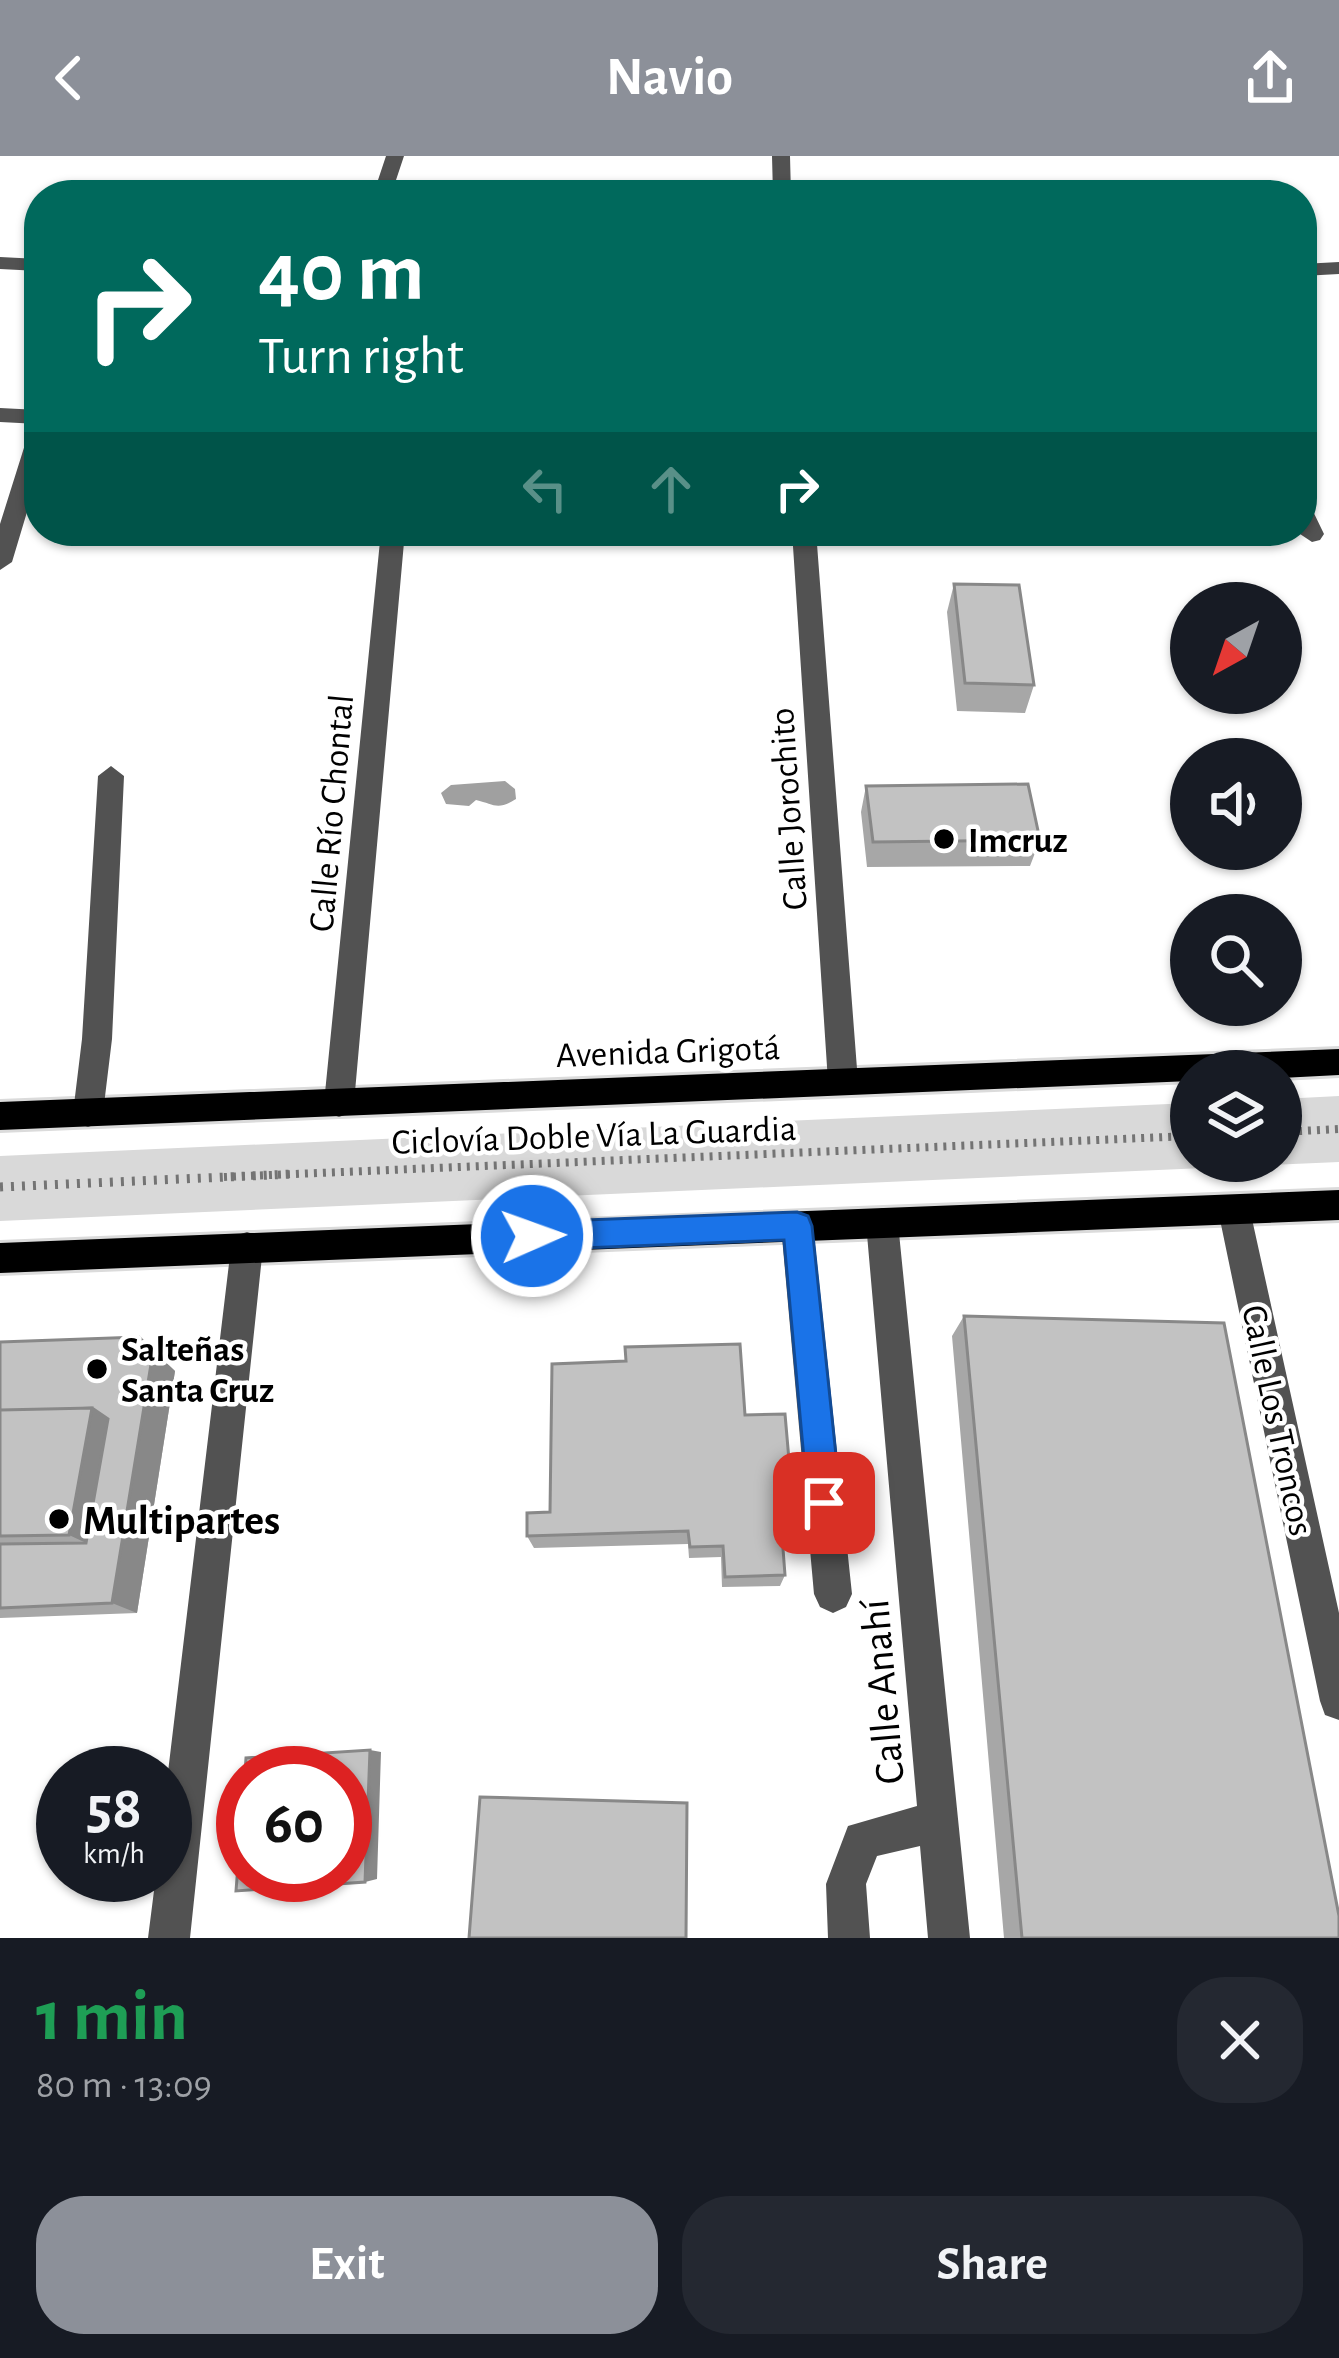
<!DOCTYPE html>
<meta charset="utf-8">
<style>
:root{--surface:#171b24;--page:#242831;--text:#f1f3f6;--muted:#9ea1a6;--accent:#8c9099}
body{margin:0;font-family:"Alegreya Sans",sans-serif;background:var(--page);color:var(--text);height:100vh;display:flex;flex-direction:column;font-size:45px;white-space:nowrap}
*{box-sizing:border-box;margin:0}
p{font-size:39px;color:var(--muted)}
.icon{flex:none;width:66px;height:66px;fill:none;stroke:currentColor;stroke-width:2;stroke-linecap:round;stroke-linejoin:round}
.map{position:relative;height:1782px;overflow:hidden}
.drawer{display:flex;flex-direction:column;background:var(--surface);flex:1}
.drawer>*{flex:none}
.guide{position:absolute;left:24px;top:24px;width:1293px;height:366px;border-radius:48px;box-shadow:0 3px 9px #0004;background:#00695c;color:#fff;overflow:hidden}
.needle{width:78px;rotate:220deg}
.controls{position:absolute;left:1170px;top:426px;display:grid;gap:24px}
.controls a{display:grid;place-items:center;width:132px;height:132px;border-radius:50%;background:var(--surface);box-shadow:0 3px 9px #0004;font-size:60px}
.speed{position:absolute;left:36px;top:1590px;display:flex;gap:24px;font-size:60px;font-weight:700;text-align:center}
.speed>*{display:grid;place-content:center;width:156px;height:156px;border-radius:50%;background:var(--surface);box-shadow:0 3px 9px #0004;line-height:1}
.speed small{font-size:30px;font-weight:400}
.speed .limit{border:18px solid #d22;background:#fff;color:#111}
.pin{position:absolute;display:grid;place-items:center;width:102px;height:102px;color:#fff;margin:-51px;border-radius:24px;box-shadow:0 6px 18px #0006}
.me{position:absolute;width:132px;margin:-66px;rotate:88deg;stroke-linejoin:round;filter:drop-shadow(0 0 9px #0008)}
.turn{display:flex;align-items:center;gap:42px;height:252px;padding:0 36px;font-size:54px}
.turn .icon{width:156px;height:156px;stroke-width:2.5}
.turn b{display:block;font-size:84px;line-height:102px}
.lanes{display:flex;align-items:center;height:114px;padding:0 36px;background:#0003;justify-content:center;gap:60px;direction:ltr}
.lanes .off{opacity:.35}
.round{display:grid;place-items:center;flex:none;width:126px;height:126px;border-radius:48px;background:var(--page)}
.summary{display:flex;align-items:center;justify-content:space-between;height:204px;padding:0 36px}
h1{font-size:72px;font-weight:600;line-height:90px;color:#1e9e55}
.cta{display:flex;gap:24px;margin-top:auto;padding:24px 36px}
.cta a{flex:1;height:138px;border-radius:48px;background:var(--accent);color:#fff;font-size:48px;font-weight:600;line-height:138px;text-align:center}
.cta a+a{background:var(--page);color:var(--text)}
header{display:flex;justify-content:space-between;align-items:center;height:156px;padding:0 36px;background:var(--accent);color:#fff;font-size:54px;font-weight:600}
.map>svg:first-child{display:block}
</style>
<header><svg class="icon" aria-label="back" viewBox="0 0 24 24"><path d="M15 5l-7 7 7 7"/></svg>Navio<svg class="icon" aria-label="share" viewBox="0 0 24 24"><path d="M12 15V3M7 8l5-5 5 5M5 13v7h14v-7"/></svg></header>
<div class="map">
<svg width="1339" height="1782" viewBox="0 0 1339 1782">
<rect width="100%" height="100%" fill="#fff"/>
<path fill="#d9d9d9" d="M1339,940V1006L0,1065V1000L1191,947V1005H1281V943Z"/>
<path fill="#a0a0a0" d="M505,625L515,633L516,643C497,655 494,648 476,644L469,650L446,648L441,637L451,629Z"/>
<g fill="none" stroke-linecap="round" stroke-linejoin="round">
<defs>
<path id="major" d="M1339,893V919L1281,922V915H1191V925L0,974V946Z
M1339,1034V1064L0,1117V1087Z"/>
</defs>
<use href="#major" stroke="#dbdbdb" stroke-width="6"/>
<path stroke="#747474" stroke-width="8" stroke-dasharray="3 6" stroke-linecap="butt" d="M1281,976L1339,973
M224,1021L1191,980"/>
<path stroke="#747474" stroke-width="9" stroke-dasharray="3 8" stroke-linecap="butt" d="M0,1031L294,1018"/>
<path fill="#525252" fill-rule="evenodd" d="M386,0H404L391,39H373Z
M772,0H790L791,39H773Z
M0,101L39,103V115L0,113Z
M1339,106V118L1302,120V108Z
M0,252L39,254V268L0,266Z
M39,272V316L12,406L0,414V368L28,279Z
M1302,346L1310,349L1324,378L1320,384L1312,386L1300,378Z
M381,375H405L354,947L350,957L339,961L328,957L324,947Z
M792,375H816L858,926L854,935L843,939L832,935L828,926Z
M111,610L124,620L112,883L103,957L99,967L88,971L77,967L73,957L82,883L98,620Z
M1234,1039L1245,1043L1250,1054L1339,1457V1564L1325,1559L1320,1545L1218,1054L1223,1043Z
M882,1052L893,1056L898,1067L970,1782H928L920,1690L877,1700L866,1728L870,1782H828L826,1728L848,1670L917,1650L866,1067L871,1056Z
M797,1055L808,1059L813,1070L852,1438L846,1451L833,1457L820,1451L814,1438L781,1070L786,1059Z
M247,1076L259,1080L263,1091L190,1782H148L156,1719H165V1641L231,1091L235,1080Z"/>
<use href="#major" fill="#000" fill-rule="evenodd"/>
</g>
<path fill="#a7a7a7" d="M954,428L1034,529L1025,557L957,555L947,456Z
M866,630L1040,684L1030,710L867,711L861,656Z
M964,1160L1339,1782H1004L952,1180Z
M139,1181L175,1215L137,1457L0,1462V1186Z
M745,1259L791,1327L786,1341H779L785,1419L780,1430L722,1431L721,1401L689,1402L688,1388L534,1392L527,1380L550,1356Z"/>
<path fill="#888" d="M139,1181L175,1215L137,1457L112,1447Z
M92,1252L132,1280L112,1399L69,1379Z
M370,1594L381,1596L377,1723L365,1726Z"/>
<path fill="#c2c2c2" stroke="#888" stroke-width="3" d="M954,428L1019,429L1034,529L965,527Z
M1028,628L1040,684L873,686L866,630Z
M964,1160L1224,1167L1339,1760V1782H1022Z
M139,1181L153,1196L112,1447L0,1452V1388L86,1387L108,1263L92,1252L0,1254V1186Z
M740,1188L745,1259L785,1258L791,1327H778L785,1419L725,1421L723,1390L690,1391L688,1375L527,1380V1357L550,1356L552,1208L626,1205L625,1191Z
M92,1252L69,1379L0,1380V1254Z
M370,1594L365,1726L236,1735L243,1646V1719H345V1617H245L246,1602Z
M480,1641L687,1647L686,1782H469Z"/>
<path fill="#1a73e8" stroke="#114b97" stroke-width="3" d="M797,1056L808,1060L812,1070L841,1347L836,1358L824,1363L813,1358L808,1347L784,1084L532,1094L521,1090L517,1080L521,1070L532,1066Z"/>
<g fill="#000" stroke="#fff" stroke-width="4.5">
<circle cx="944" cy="683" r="12"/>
<circle cx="97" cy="1213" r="12"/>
<circle cx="59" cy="1363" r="12"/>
</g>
<g text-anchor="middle" stroke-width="9" stroke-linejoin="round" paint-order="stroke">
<g font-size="36" fill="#000" stroke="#fff">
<text transform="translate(787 653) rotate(-94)" y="13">Calle Jorochito</text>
<text transform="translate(330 657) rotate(-85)" y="13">Calle Río Chontal</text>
<text transform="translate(668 894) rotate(-2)" y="13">Avenida Grigotá</text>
<text transform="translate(594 978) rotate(-2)" y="13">Ciclovía Doble Vía La Guardia</text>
<text transform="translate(1279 1264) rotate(78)" y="13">Calle Los Troncos</text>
</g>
<g font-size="36" font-weight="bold" fill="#000" stroke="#fff" text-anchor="start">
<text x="968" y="696">Imcruz</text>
<text x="121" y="1205">Salteñas<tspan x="121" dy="41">Santa Cruz</tspan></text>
</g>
<g font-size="42" font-weight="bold" fill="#000" stroke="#fff" text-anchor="start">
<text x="83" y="1378">Multipartes</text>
</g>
<g font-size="42" fill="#000" stroke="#fff">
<text transform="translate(881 1536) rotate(-95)" y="15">Calle Anahí</text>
</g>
</g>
</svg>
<div class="controls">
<a><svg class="needle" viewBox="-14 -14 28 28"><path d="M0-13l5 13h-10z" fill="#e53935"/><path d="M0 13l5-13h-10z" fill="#9ea1a6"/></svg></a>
<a><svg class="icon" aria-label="sound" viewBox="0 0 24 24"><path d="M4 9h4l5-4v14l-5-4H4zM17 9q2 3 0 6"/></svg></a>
<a><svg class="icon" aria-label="search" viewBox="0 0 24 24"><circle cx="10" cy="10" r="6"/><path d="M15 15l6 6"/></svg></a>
<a><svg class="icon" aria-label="layers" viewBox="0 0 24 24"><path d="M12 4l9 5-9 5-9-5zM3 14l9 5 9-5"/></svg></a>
</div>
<div class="speed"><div>58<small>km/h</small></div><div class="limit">60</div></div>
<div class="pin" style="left:824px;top:1347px;background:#d93025"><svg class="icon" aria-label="arrive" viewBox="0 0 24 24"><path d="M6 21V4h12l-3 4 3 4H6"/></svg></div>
<svg class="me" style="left:532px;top:1080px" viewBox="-20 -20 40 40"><circle r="17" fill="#1a73e8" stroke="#fff" stroke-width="3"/><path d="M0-11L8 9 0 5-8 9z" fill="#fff"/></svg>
<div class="guide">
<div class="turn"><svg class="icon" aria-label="right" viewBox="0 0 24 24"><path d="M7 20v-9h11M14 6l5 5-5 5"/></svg><div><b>40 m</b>Turn right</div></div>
<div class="lanes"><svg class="icon off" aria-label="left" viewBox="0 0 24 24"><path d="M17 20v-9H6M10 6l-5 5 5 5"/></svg><svg class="icon off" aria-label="ahead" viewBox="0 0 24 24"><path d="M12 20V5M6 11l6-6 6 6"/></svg><svg class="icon" aria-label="right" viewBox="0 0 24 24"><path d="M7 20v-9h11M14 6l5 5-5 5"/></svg></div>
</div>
</div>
<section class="drawer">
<div class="summary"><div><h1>1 min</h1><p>80 m · 13:09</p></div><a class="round"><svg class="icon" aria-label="close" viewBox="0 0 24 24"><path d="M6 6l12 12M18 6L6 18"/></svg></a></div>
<div class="cta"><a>Exit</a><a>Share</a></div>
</section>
